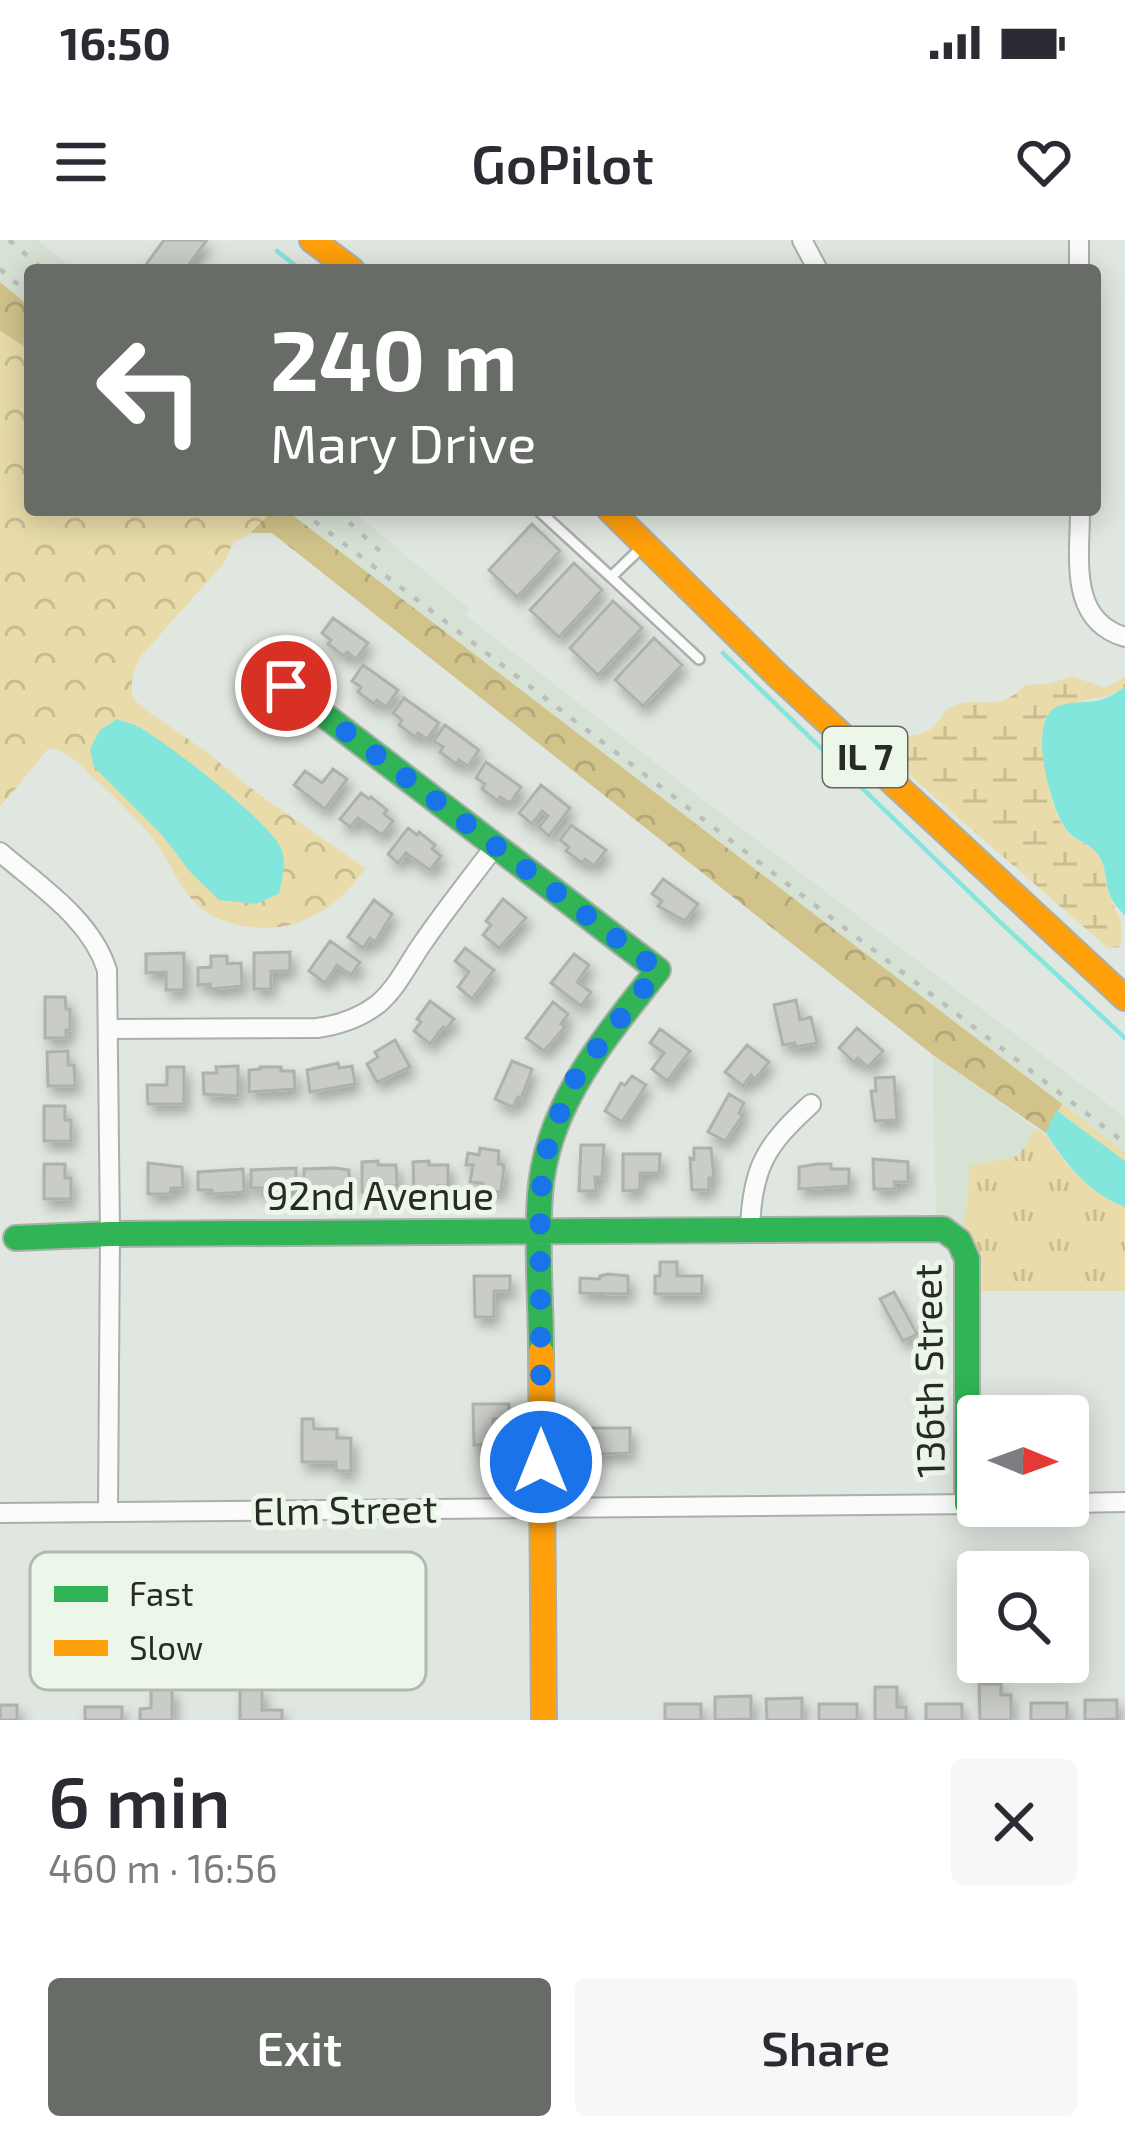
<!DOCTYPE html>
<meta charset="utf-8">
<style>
:root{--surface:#fff;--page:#f7f7f7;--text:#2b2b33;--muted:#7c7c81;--accent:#686c67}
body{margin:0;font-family:"Exo 2",sans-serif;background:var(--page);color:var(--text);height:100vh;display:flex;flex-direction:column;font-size:45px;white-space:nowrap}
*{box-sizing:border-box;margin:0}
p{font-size:39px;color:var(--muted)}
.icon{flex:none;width:66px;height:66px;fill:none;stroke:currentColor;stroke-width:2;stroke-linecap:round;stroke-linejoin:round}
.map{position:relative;height:1480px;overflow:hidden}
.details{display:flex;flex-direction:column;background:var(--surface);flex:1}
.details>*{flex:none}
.guide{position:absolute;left:24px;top:24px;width:1077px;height:252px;border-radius:12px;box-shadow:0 6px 30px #0003;background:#686c67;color:#fff;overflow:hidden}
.needle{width:78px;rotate:91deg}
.controls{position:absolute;left:957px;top:1155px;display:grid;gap:24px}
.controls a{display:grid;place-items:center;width:132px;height:132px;border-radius:12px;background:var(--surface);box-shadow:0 6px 30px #0003;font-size:60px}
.pin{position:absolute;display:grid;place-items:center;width:102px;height:102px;color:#fff;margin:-51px;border:6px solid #fff;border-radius:50%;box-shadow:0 3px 12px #0007}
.me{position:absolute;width:132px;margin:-66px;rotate:0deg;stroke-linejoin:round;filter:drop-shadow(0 0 9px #0008)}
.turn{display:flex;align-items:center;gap:42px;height:252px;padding:0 48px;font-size:54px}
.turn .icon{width:156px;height:156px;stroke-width:2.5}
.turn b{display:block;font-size:84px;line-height:102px}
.round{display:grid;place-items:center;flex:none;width:126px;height:126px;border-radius:12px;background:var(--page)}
.summary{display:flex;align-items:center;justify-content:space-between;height:204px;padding:0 48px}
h1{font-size:72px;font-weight:600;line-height:90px}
.cta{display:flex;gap:24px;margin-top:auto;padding:24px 48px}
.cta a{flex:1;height:138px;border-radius:12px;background:var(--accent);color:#fff;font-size:48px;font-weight:600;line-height:138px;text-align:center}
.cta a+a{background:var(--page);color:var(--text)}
.status{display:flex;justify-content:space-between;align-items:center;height:84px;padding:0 60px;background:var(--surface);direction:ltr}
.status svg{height:33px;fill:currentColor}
header{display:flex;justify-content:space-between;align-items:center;height:156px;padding:0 48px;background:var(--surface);font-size:54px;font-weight:600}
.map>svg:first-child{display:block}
</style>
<div class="status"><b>16:50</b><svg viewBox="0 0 49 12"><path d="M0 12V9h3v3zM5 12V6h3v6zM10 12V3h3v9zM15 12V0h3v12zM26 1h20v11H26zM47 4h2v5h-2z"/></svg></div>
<header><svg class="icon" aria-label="menu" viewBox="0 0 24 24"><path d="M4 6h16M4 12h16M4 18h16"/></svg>GoPilot<svg class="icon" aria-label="heart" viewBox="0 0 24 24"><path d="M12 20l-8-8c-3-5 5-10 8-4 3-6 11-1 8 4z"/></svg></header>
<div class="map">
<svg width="1125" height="1480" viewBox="0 0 1125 1480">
<defs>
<pattern id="grass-tufts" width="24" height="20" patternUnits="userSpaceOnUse" patternTransform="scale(3)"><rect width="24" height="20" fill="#e9dcaa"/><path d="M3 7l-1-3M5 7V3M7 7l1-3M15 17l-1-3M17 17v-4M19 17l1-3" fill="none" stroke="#c8bd92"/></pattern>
<pattern id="forest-crowns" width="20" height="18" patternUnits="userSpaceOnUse" patternTransform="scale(3)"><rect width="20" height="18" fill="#d2c38b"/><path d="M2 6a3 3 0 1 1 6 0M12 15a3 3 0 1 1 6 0" fill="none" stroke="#b4a878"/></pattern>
<pattern id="wetland-marsh" width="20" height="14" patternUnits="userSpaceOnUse" patternTransform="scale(3)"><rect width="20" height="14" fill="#e9dcaa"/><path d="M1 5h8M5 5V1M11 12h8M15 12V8" fill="none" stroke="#c8bd92"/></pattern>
<pattern id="park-crowns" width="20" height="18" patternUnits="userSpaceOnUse" patternTransform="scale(3)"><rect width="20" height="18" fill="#e9dcaa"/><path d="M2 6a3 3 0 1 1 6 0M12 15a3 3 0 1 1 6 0" fill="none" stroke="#c8bd92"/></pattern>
<filter id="shadow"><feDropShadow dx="4.5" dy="8" stdDeviation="6" flood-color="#0004"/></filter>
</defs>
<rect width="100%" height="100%" fill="#e0e6e0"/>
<path fill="#d6e2d4" d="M0,0H38L73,30H30V67L0,42Z
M286,270H352L469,369L465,375L697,555L1125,877V913Z
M933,815L1036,889L1018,916L969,926L968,959L963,985L936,977Z"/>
<path fill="url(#grass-tufts)" d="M1062,864L1125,913V921L1056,870Z
M1036,889C1050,895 1053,906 1062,918C1076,937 1102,959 1125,967V1051H979L974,1004L963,985L968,959L969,926L1018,916Z"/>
<path fill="url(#forest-crowns)" d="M0,42L30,67V110L0,91Z
M273,270H286L1062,864L1046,893L933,815L272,293H250Z"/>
<path fill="url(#wetland-marsh)" d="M1072,436L1105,448L1125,437V447C1104,461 1095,456 1074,463C1064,466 1054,474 1045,478C1037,504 1049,567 1065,589C1073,600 1087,602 1096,612C1107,624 1103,642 1110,657C1118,676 1125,682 1120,707L1108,708L913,538C901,523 898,515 904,498C912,495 925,494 932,488C940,482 941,472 951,467C978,453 996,476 1025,445L1049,444Z"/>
<path fill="url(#park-crowns)" d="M0,91L30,110V270H273L250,293L233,303L224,323L140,417L132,437V455L135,461L150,473L204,510L261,556L365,628C349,655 316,680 285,686C249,692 208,683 186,652C173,634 166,614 152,597C134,576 114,556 94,538C80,525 69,511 49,508L0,567Z"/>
<path fill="#82e6dc" d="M1125,447V676C1119,669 1112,662 1109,653C1105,641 1106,626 1099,616C1091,602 1072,601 1064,586C1050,563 1029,488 1053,469C1066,460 1085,464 1100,460C1109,458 1117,452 1125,447Z
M117,479C118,480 134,484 135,485C162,498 271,583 281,608C287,622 282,639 279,654L256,664L219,660L191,633L162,595L94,527L90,509L100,490Z
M1056,870L1125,921V967C1090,955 1065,923 1046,893Z"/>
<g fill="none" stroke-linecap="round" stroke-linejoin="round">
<path stroke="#82e6dc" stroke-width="4.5" d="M277,11L301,30
M723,413L1000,682L1125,798"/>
</g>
<path fill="#cacdc7" stroke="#aeb2ac" stroke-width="3" filter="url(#shadow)" d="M164,0H207L185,30H142Z
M532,284L560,311L517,357L489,330Z
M574,323L602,350L559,397L530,370Z
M613,361L642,388L598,435L570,408Z
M333,378L368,403L356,419L347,412L344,416L328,404L331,400L322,393Z
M654,398L682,425L643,466L615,440Z
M363,425L398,450L386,467L377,460L374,464L358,452L361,447L352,441Z
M404,458L439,483L427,499L418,493L415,497L399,485L402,480L393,473Z
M445,485L479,510L468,526L459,520L456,524L440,512L443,507L434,501Z
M486,522L521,547L510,563L500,557L498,561L482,549L485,544L476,538Z
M333,529L347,539L325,569L294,545L305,531L322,543Z
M541,545L570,568L549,596L539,587L548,576L542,571L532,584L519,573Z
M361,553L369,559L371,557L387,570L384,574L393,581L382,595L358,578L350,587L340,579Z
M571,585L606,610L594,626L585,619L582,623L566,611L569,607L560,600Z
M408,588L417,595L419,592L435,605L432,609L441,616L430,630L406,613L398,623L388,614Z
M663,639L698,664L685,681L658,666L662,661L652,654Z
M503,659L526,678L499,708L483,695L491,685L486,681Z
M374,660L392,674L375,702L370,698L363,708L348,697Z
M330,701L360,722L351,735L337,725L325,743L309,731Z
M465,708L494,730L472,759L458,747L469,732L455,721Z
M290,712V731H271V749H254V713Z
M184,713V750H166V732L146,733V714Z
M574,714L589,725L577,742L591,752L581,766L551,743Z
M211,716H227V724L241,723L242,746L211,749L210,744L198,745V728L211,727Z
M45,757H65L66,769H70V790H66V798H45Z
M796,760L800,780L811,777L817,803L796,807L795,803L783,805L774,765Z
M430,761L454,779L446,789L443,787L430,804L414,791L421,782L417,779Z
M553,762L568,774L561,784L565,787L544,811L526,798Z
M857,788L883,811L868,827L858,818L854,822L839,808Z
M660,789L690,811L667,841L652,829L664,813L650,803Z
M395,800L410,827L377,842L367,824L378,817L375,812Z
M747,805L769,822L755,839L751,835L743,846L725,832Z
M68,811V825H74L75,846H48L47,812Z
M512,821L532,829L521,859L518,857L513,867L495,859Z
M338,823L339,828L352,826L355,844L310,852L307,830Z
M238,826V856L204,854L203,833H217L216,827Z
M167,827H184V864H148L147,845H167Z
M260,827H281V831H294L295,849L249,852V830L260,829Z
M632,836L646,845L622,882L605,871L621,843L625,845Z
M894,837L897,880L875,881L871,851H876L875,838Z
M729,854L744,863L739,873L743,875L725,901L708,892Z
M44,866H65V880H71V901H44Z
M581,905H604L602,937H595L596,951H579Z
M480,908L499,911L498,924L504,925L501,952L482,950L483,943L470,942L473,925H466L468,913L479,915Z
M694,908H711L714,938H709V950H692L690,918L694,919Z
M623,914H660L659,933H640V950L623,951Z
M873,919L908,922V942H894L895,949H874Z
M378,921V925H396L397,946H384V952H362V922Z
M429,921V925H448V946H436V952L414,953L413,922Z
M148,923L182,927L183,948H171L170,954H148Z
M44,924H65V938H71V959H44Z
M817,924H831V929H849V946L799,949V927Z
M296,928V950L265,953L264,948H251V930Z
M335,928L349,930V948L336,949V953L304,952V929Z
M243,929L244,952L212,954V950H198V932Z
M660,1022H677V1036H702V1054H655V1036H660Z
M608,1034L628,1036V1054L580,1053V1038L600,1039V1036Z
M474,1036H510V1051H494V1077H475Z
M894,1052L917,1094L903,1101L880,1059Z
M473,1164H509V1179H493V1204L474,1205Z
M302,1179H313L314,1189H337V1198H351V1231H336V1222H302Z
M592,1188H630V1213L600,1214V1208H592Z
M979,1444H1001V1455H1011V1480H980Z
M875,1447H897V1467H906V1480H875Z
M151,1449H172V1480H140V1469L151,1468Z
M240,1449H262V1470H282V1480H240Z
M751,1456V1479L715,1480V1457Z
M802,1458V1480H767L766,1459Z
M1085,1460H1117V1479L1085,1480Z
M1031,1463H1067V1480H1031Z
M665,1464H701V1480H665Z
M819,1464H857V1480H819Z
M926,1464H962V1480H926Z
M0,1465H17V1480H0Z
M85,1467H122V1480H85Z"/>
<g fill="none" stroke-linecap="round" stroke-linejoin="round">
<defs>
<path id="lane" d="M538,270L611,337
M641,308L611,337L699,419"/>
<path id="street" d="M802,0L818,30
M1079,0V30
M1080,270C1080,318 1068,380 1125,397
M0,612C39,646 91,679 107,730L110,994L108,1272
M108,789L317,788C339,785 360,778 378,764C397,748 408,724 422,704C445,670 471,638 495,606
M750,989C752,927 766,905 811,864
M1068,1263L1125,1262
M0,1273L978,1264"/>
<path id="fast" d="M286,446L658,730C605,798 546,865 540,955C536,1007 541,1060 541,1112
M16,998L110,994L943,989L959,1001L967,1019V1264"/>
<path id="slow" d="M312,0L352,30
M610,270L776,434L1125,758
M541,1112L544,1480"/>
</defs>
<use href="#lane" stroke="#aaafaa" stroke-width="14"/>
<use href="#street" stroke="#aaafaa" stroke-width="22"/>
<use href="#fast" stroke="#aaafaa" stroke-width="28"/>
<use href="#slow" stroke="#aaafaa" stroke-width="28"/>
<use href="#lane" stroke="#fafbfa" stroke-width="9"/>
<use href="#street" stroke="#fafbfa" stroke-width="18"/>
<use href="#fast" stroke="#30b455" stroke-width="24"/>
<use href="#slow" stroke="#ff9f0a" stroke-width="24"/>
<path stroke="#bcbebc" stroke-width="4.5" stroke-dasharray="6 12" stroke-linecap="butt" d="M9,0L44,30
M0,29L30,55
M300,270L1125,903
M336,270L382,313"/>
</g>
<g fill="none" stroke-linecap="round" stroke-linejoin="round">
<path stroke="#1a73e8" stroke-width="21" stroke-dasharray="0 37.8" d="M286,446L658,730L585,824L573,842L549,899L540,956L541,1222"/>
</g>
<g text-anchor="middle" stroke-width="10" stroke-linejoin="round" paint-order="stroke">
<rect fill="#ecf7e9" stroke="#626860" stroke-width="3" x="823" y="487" width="84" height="60" rx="9"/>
<g font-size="36" font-weight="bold" fill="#272b26">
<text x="865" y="530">IL 7</text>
</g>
<g font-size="39" fill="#272b26" stroke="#ecf7e9">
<text x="380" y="970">92nd Avenue</text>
<text transform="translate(929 1131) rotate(-91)" y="14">136th Street</text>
<text transform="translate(345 1270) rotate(-1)" y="14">Elm Street</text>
</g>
</g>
<rect x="30" y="1312" width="396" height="138" rx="18" fill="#ecf7e9" stroke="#b1baae" stroke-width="3"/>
<rect x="54" y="1346" width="54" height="16" fill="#30b455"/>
<rect x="54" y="1400" width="54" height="16" fill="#ff9f0a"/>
<g font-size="33" fill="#272b26">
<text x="129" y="1366">Fast</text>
<text x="129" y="1420">Slow</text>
</g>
</svg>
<div class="controls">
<a><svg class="needle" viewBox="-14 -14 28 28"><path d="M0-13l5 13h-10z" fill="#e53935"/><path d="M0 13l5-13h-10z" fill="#7c7c81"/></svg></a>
<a><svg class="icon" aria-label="search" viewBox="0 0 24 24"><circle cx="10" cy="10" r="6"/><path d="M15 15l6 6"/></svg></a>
</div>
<div class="pin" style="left:286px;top:446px;background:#d93025"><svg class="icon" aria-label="arrive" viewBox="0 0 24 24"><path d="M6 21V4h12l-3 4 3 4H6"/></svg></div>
<svg class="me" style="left:541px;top:1222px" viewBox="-20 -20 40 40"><circle r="17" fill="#1a73e8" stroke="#fff" stroke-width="3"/><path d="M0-11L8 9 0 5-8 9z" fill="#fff"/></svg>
<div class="guide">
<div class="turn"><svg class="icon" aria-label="left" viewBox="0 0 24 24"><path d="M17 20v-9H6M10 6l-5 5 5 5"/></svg><div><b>240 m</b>Mary Drive</div></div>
</div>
</div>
<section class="details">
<div class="summary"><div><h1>6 min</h1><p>460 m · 16:56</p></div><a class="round"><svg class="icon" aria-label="close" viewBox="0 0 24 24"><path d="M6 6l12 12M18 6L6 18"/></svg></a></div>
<div class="cta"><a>Exit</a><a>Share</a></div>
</section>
